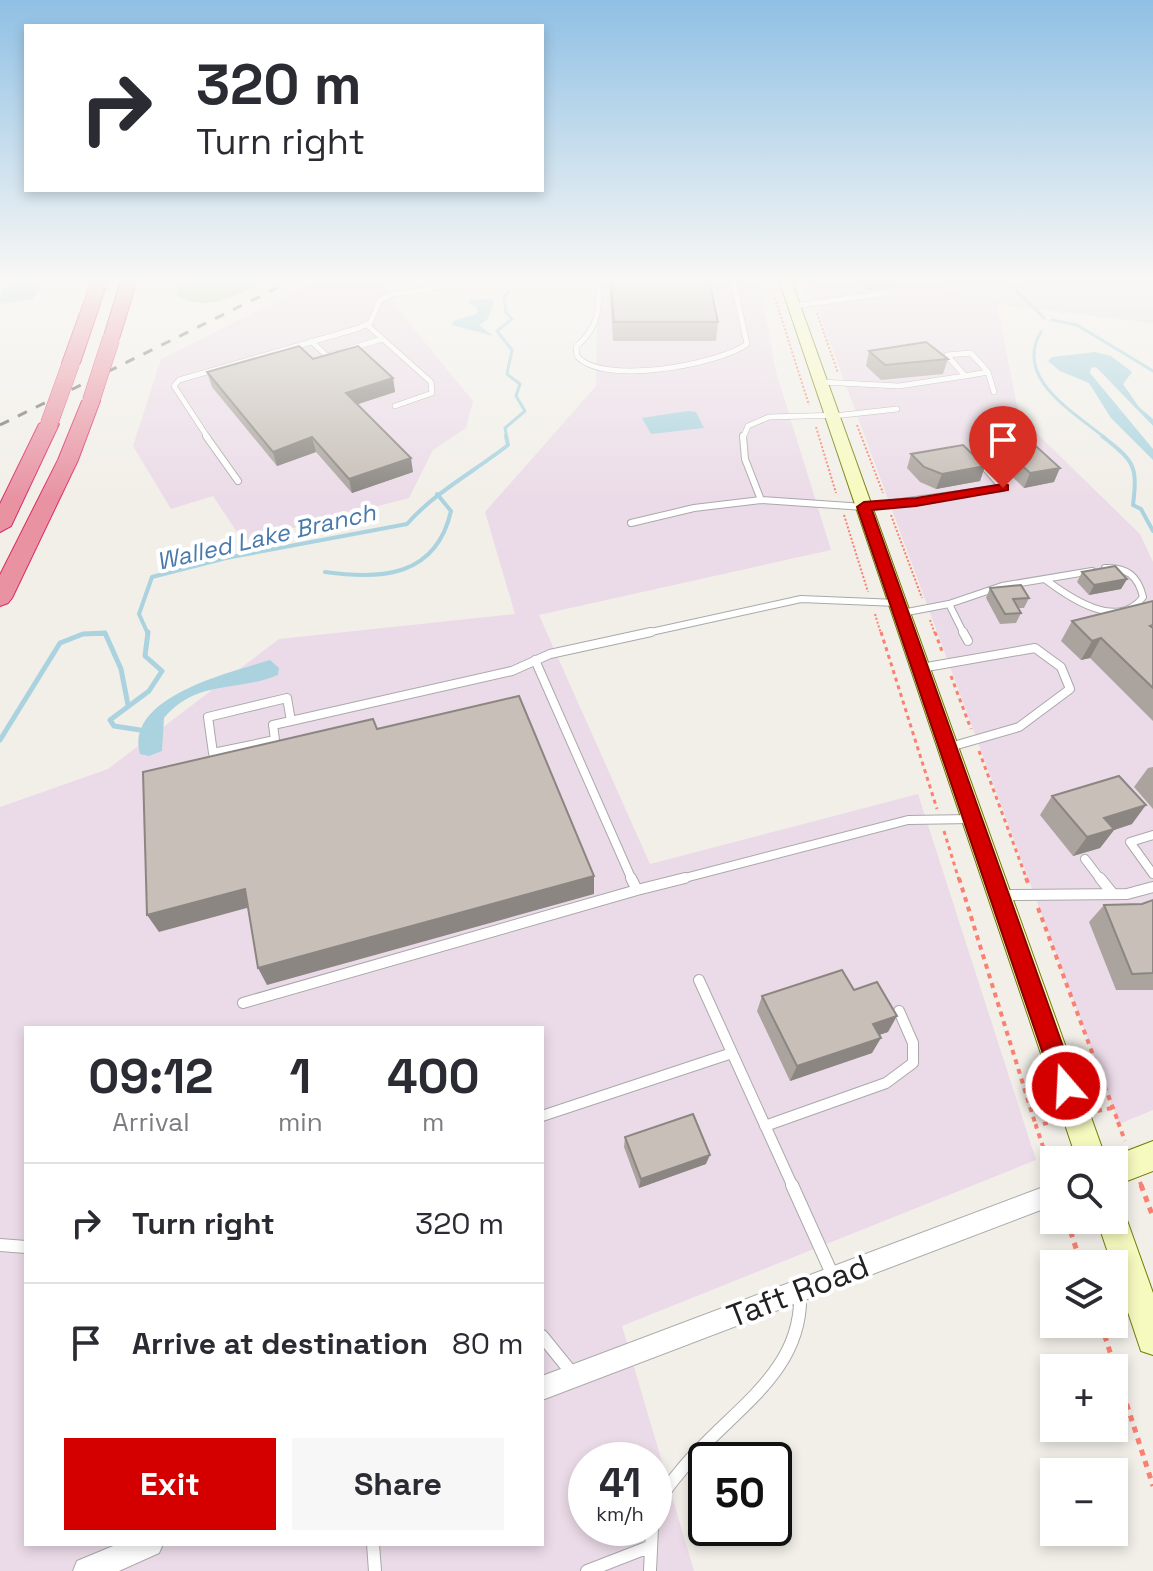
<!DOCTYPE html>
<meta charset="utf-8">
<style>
:root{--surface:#fff;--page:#f7f7f7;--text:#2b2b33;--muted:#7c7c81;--line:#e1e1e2;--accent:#d40000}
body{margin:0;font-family:"Space Grotesk",sans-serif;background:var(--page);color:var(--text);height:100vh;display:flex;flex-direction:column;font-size:30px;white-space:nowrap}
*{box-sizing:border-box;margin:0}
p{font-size:26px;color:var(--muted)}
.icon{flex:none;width:44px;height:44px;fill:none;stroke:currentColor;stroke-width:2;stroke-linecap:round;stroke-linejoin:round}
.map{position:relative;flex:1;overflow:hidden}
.details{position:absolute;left:24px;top:1026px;width:520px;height:520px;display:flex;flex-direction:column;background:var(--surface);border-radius:0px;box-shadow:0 4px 12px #0003}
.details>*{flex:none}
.banner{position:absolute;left:24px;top:24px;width:520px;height:168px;border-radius:0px;box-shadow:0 4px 12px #0003;background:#fff;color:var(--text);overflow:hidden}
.controls{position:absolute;left:1040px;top:1146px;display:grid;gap:16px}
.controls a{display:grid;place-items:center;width:88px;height:88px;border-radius:0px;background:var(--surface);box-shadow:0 4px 12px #0003;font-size:40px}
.speed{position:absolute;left:568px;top:1442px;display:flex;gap:16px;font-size:40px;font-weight:700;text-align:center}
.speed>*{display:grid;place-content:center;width:104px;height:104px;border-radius:50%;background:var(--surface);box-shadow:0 4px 12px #0003;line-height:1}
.speed small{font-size:20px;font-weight:400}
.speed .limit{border:4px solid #111;border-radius:12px;background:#fff;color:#111}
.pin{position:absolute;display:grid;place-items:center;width:68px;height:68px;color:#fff;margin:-82px -34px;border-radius:50% 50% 50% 0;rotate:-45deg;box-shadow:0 0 8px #0007}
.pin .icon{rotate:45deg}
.me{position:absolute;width:88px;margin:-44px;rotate:341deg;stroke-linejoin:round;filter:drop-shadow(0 0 6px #0008)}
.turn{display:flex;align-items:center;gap:28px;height:168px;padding:0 40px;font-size:36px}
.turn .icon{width:104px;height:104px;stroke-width:2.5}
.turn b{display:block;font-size:56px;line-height:68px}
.eta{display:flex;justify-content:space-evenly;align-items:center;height:136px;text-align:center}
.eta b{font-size:48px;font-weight:600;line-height:56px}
.cta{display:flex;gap:16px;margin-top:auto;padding:16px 40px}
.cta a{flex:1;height:92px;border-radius:0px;background:var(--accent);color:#fff;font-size:32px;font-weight:600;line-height:92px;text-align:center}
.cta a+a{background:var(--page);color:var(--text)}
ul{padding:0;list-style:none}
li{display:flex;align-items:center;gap:24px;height:120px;padding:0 40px;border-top:2px solid var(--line)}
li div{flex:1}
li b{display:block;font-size:30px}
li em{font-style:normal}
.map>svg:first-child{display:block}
</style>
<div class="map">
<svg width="1153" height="1571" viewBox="0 0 1153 1571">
<rect width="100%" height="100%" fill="#f2efe9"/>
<path fill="#e0dfdf" d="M937,280H1153V323L966,301Z"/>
<path fill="#ebdbe8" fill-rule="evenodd" d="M319,280H379L386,283L396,307L473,401L466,428L433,450L409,498L243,541L213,496L171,509L133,446L161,359Z
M598,280H759L776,372L831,550L539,615L650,864L918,794L1036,1160L622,1326L694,1571H0V807L108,769L279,639L515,614L485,512L596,386ZM26,1028H542V1544H26ZM586,1460H654V1528H586Z
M807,280H937L966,301L997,304L1019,416L1140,534L1153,562V1110L1119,1124Z"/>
<path fill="#add19e" d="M180,280H269C240,293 207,315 176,295Z"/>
<path fill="#aad3df" d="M9,280H45L33,299L0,304V296Z
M492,299L494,303L487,320L479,325L493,336L452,325L453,321L477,314L478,310L468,302L470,300Z
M1095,352L1111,356L1132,372L1123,384L1139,407L1153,419V426L1096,367L1091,368L1090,373L1153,449V460L1111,418L1089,383L1060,371L1048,361L1052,357Z
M688,411L696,412L704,428L651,434L642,418Z
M270,660L279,668L278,675C238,692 197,679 164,718L162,751L149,756L140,754C124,696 233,672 270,660Z"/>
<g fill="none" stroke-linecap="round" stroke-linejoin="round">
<path stroke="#aad3df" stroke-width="3" d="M1015,280L1017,291L1044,318
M1052,320L1077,325L1153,371
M1041,332C1013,378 1074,412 1105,438
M507,438L505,428L525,411L516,396L520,384L507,374L512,350L497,331L512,319L506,312L504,297L509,292L507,289"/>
<path stroke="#aad3df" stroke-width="4" d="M1102,436C1134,461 1138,465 1133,505L1141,509L1153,531
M325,572C381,580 436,577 451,511L437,494
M86,634H105
M148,634L139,614L152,577L226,558L407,524C434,493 475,471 508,445L506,436"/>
<path stroke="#aad3df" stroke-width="5" d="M140,730L114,726L110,720L149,691L162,671L145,656L148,632
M0,740L60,643L83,634L105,633L121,669L128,705"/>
<defs>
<path id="lane-far4" d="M598,280C600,309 599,327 576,347L577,356C602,386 718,365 747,344L733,280
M794,306L887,293
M366,324L431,382L432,393L395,406
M311,341L327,356L336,353
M349,349L382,339
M965,376L988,372
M821,382L899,386L965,376L947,355L971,353L988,372L994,392
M208,438L174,386L179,380L356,329L370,323L380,300L393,294L493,280
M743,438L748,426L769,417L843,415L897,409"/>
<path id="lane-far3" d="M206,436L238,481
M743,436L745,459L761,500
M631,523L694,508L761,500L864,507L1003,488L980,462
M1046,580C1070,598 1118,631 1143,597C1138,576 1127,567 1105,568
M949,604L1002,586L1092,571
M902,613L949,604L964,634
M642,634L801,599L897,603"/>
<path id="lane-far2" d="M963,632L968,641
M535,660L632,880
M921,668L1035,648L1061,667L1070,689L1019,727L950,747
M287,698L291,721L273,725L275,740L213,753L208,717Z
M291,721L512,671L550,654L651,632
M1153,835L1130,842L1153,874
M1085,859L1101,880
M677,880L908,820L972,819"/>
<path id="lane-far1" d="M1100,878L1113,894
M637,890L685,878
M1004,895L1127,894L1153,887
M699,980L793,1187
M243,1003L637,890L631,878
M542,1116L732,1053
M765,1126L886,1083L913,1063V1043L899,1011"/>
<path id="lane" d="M792,1185L833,1276
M0,1245L26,1247
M542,1336L572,1373
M654,1516C658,1499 668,1486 679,1473C724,1414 804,1376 800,1293
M373,1544L375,1571
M587,1571L649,1547
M650,1571L652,1528"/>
<path id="street" d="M1054,1183V1205L542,1400V1376Z
M118,1544H163L159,1553L119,1571H73L77,1561Z"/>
<path id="secondary" d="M779,280H791L1106,1159L1153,1141V1171L1114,1186V1160H1077Z
M1114,1206L1123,1209L1153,1293V1355L1141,1351L1097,1220H1114Z"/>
<path id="highway" d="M92,280H108L80,363L77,367H65L62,363Z
M121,280H137L119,339L111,344L103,339Z
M91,395L100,401L78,460L12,598L8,603L0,606V575L58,460L82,401Z
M49,418L59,424L11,526L0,532V504L39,424Z"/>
</defs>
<use href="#lane-far4" stroke="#a9a9a9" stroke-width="6"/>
<use href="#lane-far3" stroke="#a9a9a9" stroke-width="8"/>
<use href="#lane-far2" stroke="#a9a9a9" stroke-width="10"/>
<use href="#lane-far1" stroke="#a9a9a9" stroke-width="12"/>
<use href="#lane" stroke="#a9a9a9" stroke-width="14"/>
<use href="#street" stroke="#a9a9a9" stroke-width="2"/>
<use href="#secondary" stroke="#707d05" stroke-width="2"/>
<use href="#highway" stroke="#dc2a67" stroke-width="2"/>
<path stroke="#fa8072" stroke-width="2" stroke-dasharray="2 2" stroke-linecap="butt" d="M803,280L809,295
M775,298L809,405
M817,313L838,373
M857,425L883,493
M816,427L836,493
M844,515L868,592
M891,515L922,598
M875,614L881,634
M930,620L935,634"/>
<path stroke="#fa8072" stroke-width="3" stroke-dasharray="4 4" stroke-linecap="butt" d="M881,632L937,809
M935,632L943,654
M951,676L971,729
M979,751L1027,880
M944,831L959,880"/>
<path stroke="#fa8072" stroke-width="4" stroke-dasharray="5 5" stroke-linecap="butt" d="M959,878L1036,1126
M1026,878L1028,883
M1038,908L1119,1124
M1097,1111L1112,1108
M1118,1122L1125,1141
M1053,1176L1036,1126L1055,1121
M1140,1182L1142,1187"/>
<path stroke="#fa8072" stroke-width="5" stroke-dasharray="6 6" stroke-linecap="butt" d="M1141,1185L1153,1217
M1067,1220L1081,1264
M1101,1324L1153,1486"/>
<use href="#lane-far4" stroke="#fff" stroke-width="5"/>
<use href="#lane-far3" stroke="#fff" stroke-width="6"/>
<use href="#lane-far2" stroke="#fff" stroke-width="8"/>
<use href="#lane-far1" stroke="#fff" stroke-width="10"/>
<use href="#lane" stroke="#fff" stroke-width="12"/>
<use href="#street" fill="#fff" fill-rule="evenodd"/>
<use href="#secondary" fill="#f7fabf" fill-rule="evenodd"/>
<use href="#highway" fill="#e892a2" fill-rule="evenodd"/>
<path stroke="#707070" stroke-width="3" stroke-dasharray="10 10" stroke-linecap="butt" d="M0,425L293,280"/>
<defs>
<path id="highway-bridge" d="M91,401L111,339
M49,424L71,363"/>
</defs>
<use href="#highway-bridge" stroke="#dc2a67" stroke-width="18" stroke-linecap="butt"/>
<use href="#highway-bridge" stroke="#e892a2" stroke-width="17"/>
</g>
<path fill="#aba49e" d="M609,280H709L718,322L716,341H613Z
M856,280H898L895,288L868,290Z
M869,351L948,359L943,374L881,380L866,366Z
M207,372L393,378L395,392L358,404L413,472L352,493L316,452L277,466L212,387Z
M987,433L1054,482L1024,488L982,447Z
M911,454L985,466L980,481L936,489L920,482L907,468Z
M1082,572L1127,579L1121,589L1089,595L1077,582Z
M990,588L1029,598L1024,608H1018L1021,613L1016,623L1000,624L986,598Z
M1153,601V721L1090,658L1081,660L1061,641L1072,621Z
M1153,767V809L1134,787L1148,768Z
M1052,796L1132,824L1114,830L1100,848L1073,856L1040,815Z
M1153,900V990H1116L1089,922L1104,905L1142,904Z
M762,996L888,1032L879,1035L872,1053L790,1081L757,1011Z
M625,1137L706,1164L639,1188L624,1147Z"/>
<path fill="#8b8681" d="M393,378L395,392L349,407L346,393Z
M312,437L316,452L277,466L273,452Z
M411,458L413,472L352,493L349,479Z
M985,466L980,481L936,489L942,474Z
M1060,468L1054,482L1024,488L1030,473Z
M1127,579L1121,589L1089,595L1094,585Z
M1101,638L1090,658L1081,660L1092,641Z
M1146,805L1132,824L1114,830L1100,848L1073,856L1087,837L1104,818Z
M594,876V894L267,985L258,968Z
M245,889L254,906L159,932L147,915Z
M897,1016L888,1032L864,1040L873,1024Z
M881,1038L872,1053L790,1081L797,1066Z
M710,1155L706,1164L639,1188L641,1179Z"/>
<path fill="#c7bfb8" stroke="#8b8681" stroke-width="2" d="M611,280H709L718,322H614Z
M926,342L948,359L885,365L869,351Z
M299,346L313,359L358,346L393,378L346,393L411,458L349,479L312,437L273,452L207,372Z
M1016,428L1060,468L1030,473L987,433Z
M963,445L985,466L942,474L924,467L911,454Z
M1115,566L1127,579L1094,585L1082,572Z
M1021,585L1029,598L1013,599L1021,613L1005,614L990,588Z
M1153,601V625L1150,626L1153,628V688L1101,638L1092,641L1072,621Z
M519,696L594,876L258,968L245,889L147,915L143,772L373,719L377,729Z
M1119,776L1146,805L1104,818L1114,829L1087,837L1052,796Z
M1153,900V973L1132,974L1104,905L1142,904Z
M842,970L854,990L877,982L897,1016L873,1024L881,1038L797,1066L762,996Z
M693,1114L710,1155L641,1179L625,1137Z"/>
<linearGradient id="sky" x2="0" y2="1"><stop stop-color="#8fc0e4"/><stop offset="0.56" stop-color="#f9f8f5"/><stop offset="1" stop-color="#f9f8f5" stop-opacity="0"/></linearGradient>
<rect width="1153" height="500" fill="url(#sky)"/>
<path fill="#d40000" stroke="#8a0000" stroke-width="2" d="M1003,484L1008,485V490L916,506L872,510L1077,1086L1074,1094L1066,1097L1058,1094L1054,1086L857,507L864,502L916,498Z"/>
<g text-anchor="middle" stroke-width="8" stroke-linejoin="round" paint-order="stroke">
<g font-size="24" font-style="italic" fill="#4a7aab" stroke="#fff">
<text transform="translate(266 537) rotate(-13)" y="8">Walled Lake Branch</text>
</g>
<g font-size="32" fill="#222" stroke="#fff">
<text transform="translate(798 1291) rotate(-21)" y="11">Taft Road</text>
</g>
</g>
</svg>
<div class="controls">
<a><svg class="icon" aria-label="search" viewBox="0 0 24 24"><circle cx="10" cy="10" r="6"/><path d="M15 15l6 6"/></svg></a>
<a><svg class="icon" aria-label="layers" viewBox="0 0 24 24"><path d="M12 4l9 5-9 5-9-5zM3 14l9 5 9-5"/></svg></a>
<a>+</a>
<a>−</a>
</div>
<div class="speed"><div>41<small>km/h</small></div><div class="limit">50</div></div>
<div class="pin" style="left:1003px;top:488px;background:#d93025"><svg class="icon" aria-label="arrive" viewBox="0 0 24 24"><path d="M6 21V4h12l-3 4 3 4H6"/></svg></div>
<svg class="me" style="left:1066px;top:1086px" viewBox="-20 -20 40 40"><circle r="17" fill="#d40000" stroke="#fff" stroke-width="3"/><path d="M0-11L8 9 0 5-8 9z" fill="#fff"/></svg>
<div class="banner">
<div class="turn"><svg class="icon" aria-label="right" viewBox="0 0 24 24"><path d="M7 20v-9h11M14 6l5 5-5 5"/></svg><div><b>320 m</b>Turn right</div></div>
</div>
<section class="details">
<div class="eta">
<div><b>09:12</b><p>Arrival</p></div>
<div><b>1</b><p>min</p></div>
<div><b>400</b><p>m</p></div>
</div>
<ul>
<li><svg class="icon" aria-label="right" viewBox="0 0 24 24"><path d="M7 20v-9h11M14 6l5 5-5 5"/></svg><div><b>Turn right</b></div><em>320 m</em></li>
<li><svg class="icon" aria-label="arrive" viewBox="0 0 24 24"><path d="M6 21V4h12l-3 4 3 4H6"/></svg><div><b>Arrive at destination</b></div><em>80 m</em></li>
</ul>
<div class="cta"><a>Exit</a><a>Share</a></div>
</section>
</div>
